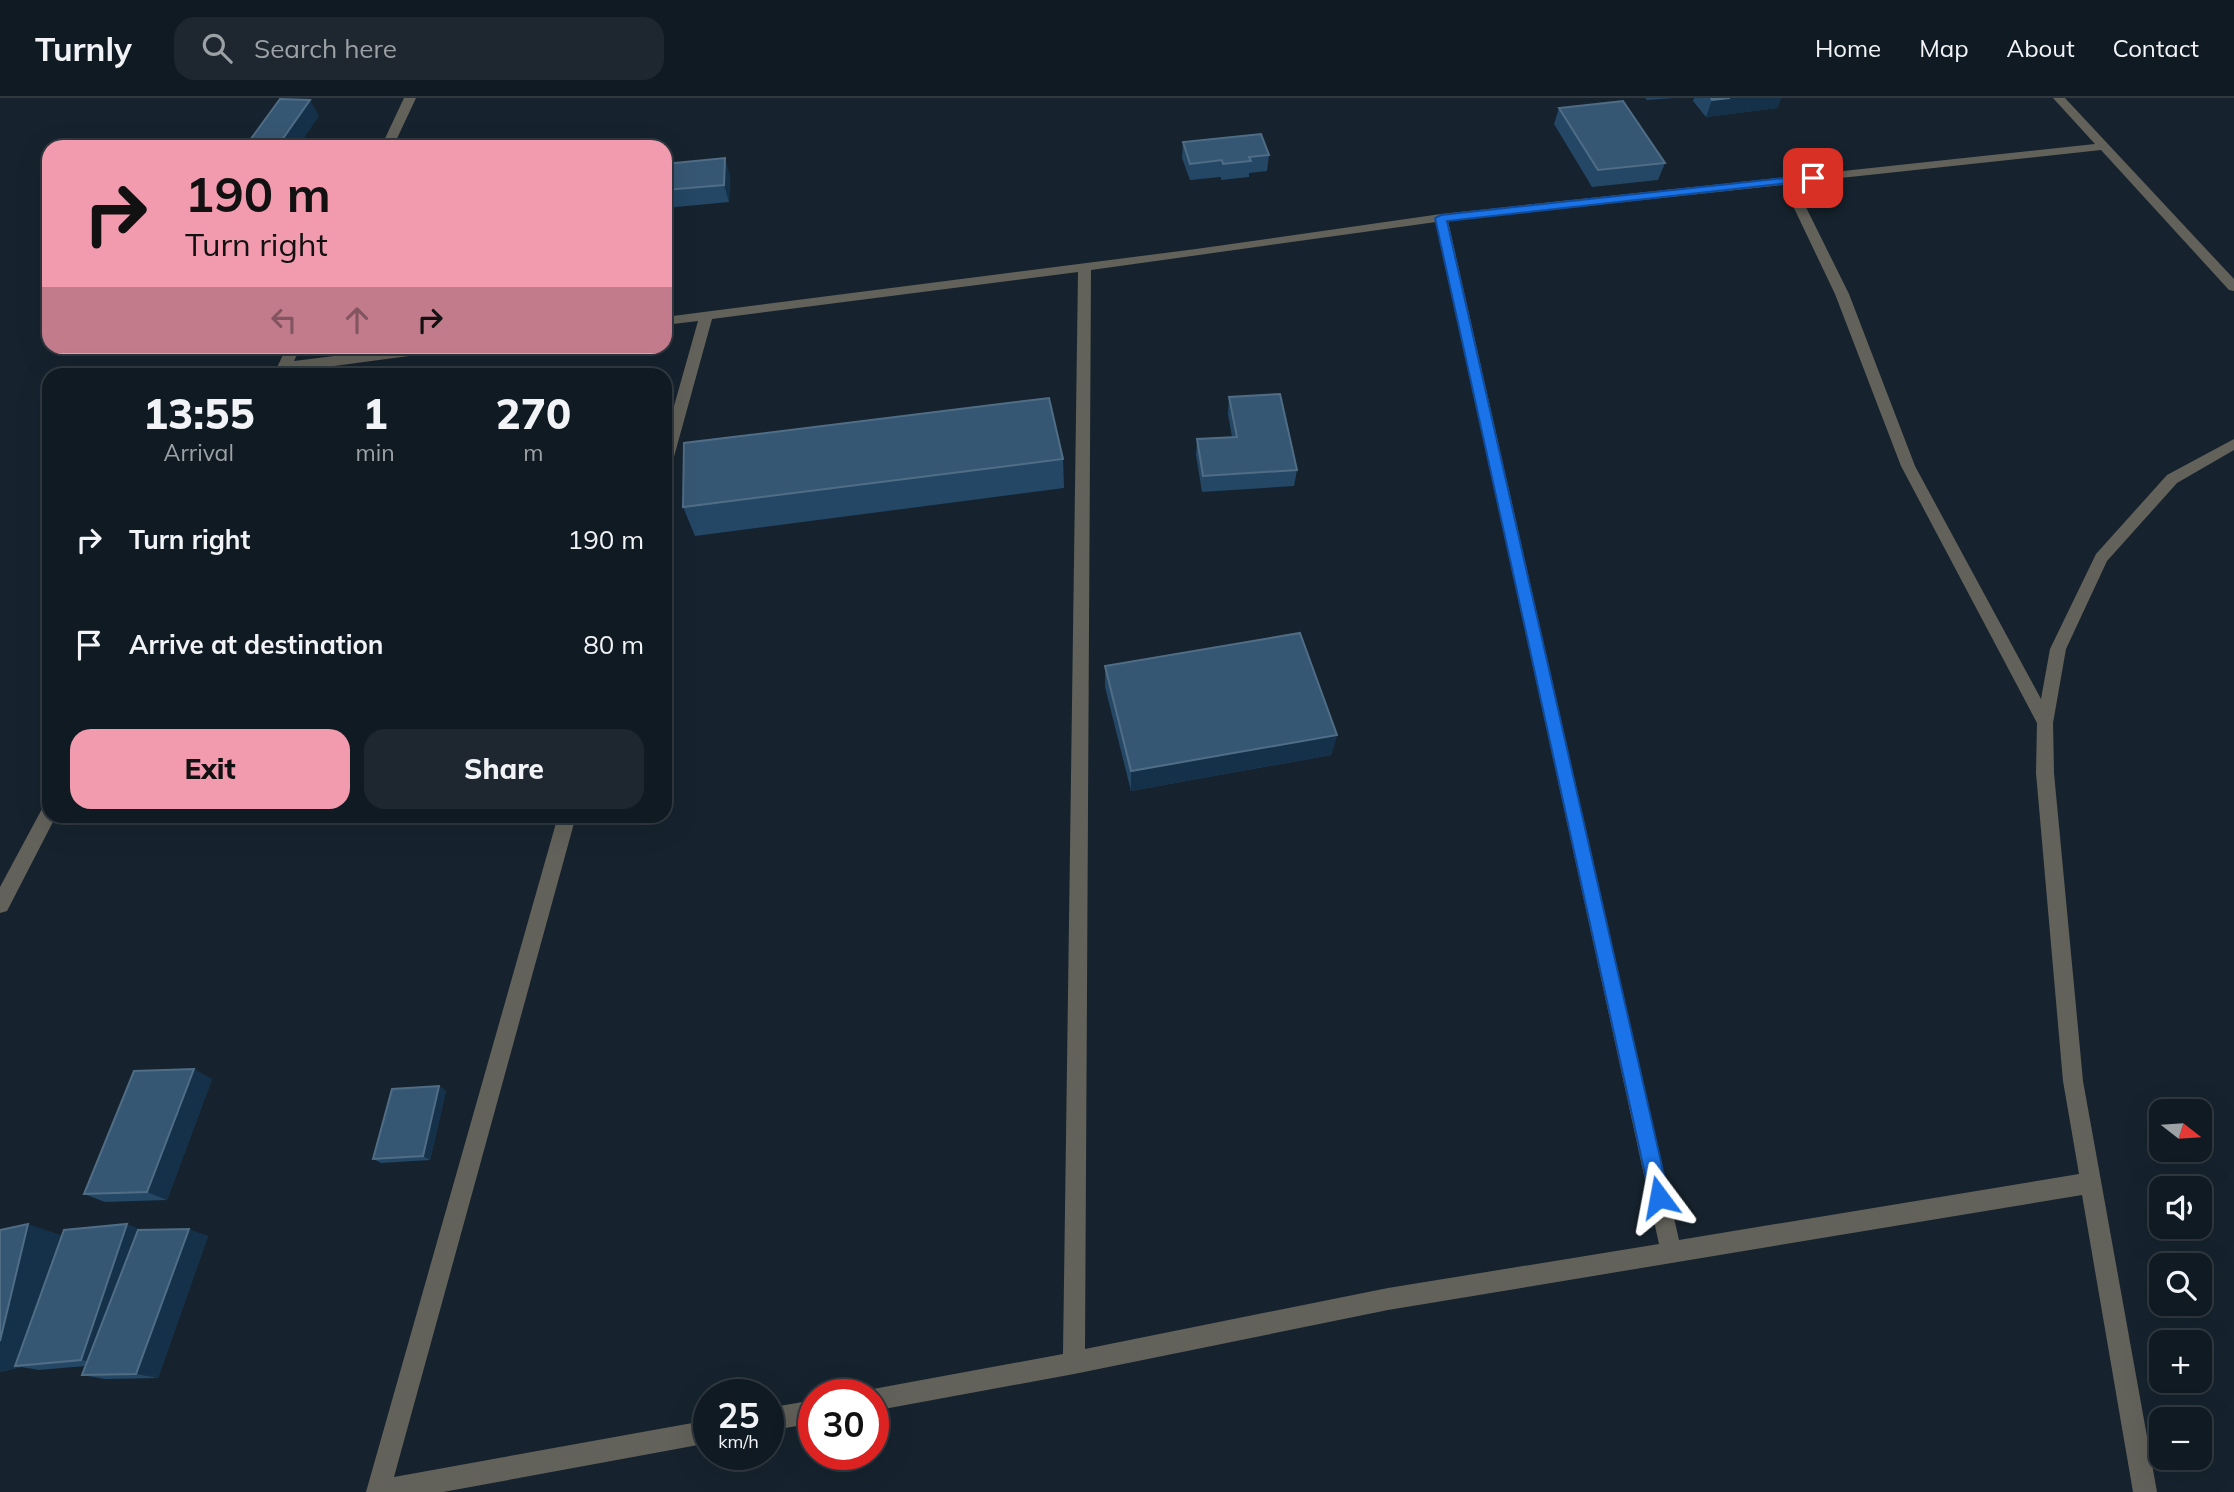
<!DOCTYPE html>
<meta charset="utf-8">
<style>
:root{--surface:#101a22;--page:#1e272f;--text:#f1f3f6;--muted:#9ca1a5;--line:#303840;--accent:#f29aae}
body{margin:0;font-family:Mulish,sans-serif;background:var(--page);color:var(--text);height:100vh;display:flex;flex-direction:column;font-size:26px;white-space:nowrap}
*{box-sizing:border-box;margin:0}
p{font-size:23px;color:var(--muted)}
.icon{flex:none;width:38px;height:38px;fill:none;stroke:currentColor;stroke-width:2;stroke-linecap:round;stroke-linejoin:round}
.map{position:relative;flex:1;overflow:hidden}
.side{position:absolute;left:42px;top:270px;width:630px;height:455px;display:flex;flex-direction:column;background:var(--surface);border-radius:21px;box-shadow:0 7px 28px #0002,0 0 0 2px var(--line)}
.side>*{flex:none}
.hud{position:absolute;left:42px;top:42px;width:630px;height:214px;border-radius:21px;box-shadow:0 7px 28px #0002,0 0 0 2px var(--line);background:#f29aae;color:#111;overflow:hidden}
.needle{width:46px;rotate:107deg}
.tools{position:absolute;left:2149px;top:1001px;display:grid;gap:14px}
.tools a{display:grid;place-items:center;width:63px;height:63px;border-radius:14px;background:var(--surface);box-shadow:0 7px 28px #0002,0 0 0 2px var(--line);font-size:35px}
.speed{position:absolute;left:693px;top:1281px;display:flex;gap:14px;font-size:35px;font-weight:700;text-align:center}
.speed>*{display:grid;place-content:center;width:91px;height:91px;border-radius:50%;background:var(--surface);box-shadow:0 7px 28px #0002,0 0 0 2px var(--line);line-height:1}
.speed small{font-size:18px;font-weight:400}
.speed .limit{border:10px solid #d22;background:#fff;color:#111}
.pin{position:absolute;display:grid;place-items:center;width:60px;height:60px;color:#fff;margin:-30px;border-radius:14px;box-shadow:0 4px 10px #0006}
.me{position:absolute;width:77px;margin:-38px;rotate:347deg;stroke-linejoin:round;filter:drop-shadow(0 0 5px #0008)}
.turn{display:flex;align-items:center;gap:24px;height:147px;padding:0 28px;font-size:32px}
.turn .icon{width:91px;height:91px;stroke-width:2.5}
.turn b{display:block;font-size:49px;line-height:60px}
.lanes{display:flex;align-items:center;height:66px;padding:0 28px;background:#0003;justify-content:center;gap:35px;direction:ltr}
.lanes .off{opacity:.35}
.eta{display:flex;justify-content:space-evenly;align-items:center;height:119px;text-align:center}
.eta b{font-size:42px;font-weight:800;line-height:49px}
.cta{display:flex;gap:14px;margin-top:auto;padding:14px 28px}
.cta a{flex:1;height:80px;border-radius:21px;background:var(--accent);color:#111;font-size:28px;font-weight:800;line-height:80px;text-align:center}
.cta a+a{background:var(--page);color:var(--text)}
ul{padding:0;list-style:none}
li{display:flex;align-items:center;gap:21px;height:105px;padding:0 28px}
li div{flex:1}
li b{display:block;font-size:26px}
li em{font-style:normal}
header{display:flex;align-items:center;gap:42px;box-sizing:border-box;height:98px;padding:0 35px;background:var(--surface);border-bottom:2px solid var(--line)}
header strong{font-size:33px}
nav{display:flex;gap:38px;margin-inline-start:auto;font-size:24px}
.search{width:490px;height:63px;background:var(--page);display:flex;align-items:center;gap:18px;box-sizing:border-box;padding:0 24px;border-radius:21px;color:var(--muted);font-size:26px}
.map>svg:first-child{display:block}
</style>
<header>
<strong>Turnly</strong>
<div class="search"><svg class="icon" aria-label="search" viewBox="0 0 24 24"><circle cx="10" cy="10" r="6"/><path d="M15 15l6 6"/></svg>Search here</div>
<nav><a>Home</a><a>Map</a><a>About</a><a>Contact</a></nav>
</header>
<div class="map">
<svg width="2234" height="1394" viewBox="0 0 2234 1394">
<rect width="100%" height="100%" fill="#16232e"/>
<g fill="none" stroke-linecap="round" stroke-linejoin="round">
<path fill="#63625a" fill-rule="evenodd" d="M404,0H416L393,49H381Z
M2053,0H2065L2234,181V193L2229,192L2101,52L1794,85L1849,196L1915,368L2041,601L2050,551L2096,456L2167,377L2234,341V352L2177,385L2107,463L2066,551L2053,625L2054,675L2083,983L2157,1394H2133L2082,1097L1388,1212L1074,1276L873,1313V1297H864L873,1291L1063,1256L1078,174L712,221L672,366L665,371V340L698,223L665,227V219L1196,151L1441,116L2095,46ZM1783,87L1835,196L1901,368L2037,625L2036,675L2063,983L2079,1076L1679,1142L1448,123ZM1436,124L1659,1146L1388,1190L1085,1251L1091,172Z
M287,248H301L294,263L414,248H460L454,252L274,276Z
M49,706V718H56L7,813L0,815V789L43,709Z
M558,718H576L394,1379L709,1322V1345L443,1394H366Z
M814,1302V1325L768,1333V1310Z"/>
</g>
<path fill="#234765" d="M1645,0H1674L1647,2Z
M1694,0H1781L1777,10L1706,19L1693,3Z
M1559,10L1665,65L1658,82L1592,89L1554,26Z
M1183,44L1269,57L1267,73L1249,75V79L1221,82V79L1190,82L1182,60Z
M665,66L730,77L729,104L665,110Z
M1229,299L1297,372L1294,388L1202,394L1196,357L1197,341L1232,339L1228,316Z
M1063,361L1064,390L695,438L683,409Z
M1105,568L1337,637L1331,657L1131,693L1105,589Z
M212,981L167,1102L105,1104L84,1096Z
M439,988L446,993L430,1062L381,1065L373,1061Z
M142,1132L208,1138L158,1280L105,1281L82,1277L85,1268L39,1272L21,1269L0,1274L61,1137L58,1150Z"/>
<path fill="#153149" d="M1730,0H1781L1777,10L1706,19L1712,2Z
M310,2L319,18L298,49H277Z
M725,60L730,77L729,104L724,87Z
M1337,637L1331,657L1131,693V673Z
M194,971L212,981L167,1102L147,1094Z
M439,988L446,993L430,1062L423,1058Z
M28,1126L61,1137L32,1267L15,1268L21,1269L0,1274V1243Z
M127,1126L147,1134L104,1266L81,1262Z
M189,1131L208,1138L158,1280L136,1276Z"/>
<path fill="#365773" stroke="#506d86" stroke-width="2" d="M1711,0H1730L1712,2Z
M280,1L310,2L277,49H245Z
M1623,3L1665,65L1598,72L1559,10Z
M1261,36L1269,57L1249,59L1251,63L1223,66L1222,62L1190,66L1183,44Z
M725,60L724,87L665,92V66Z
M1280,296L1297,372L1203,378L1197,341L1237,339L1229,299Z
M1049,300L1063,361L683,409L684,345Z
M1300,535L1337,637L1131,673L1105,568Z
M194,971L147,1094L84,1096L134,973Z
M439,988L423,1058L373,1061L392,991Z
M28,1126L0,1243V1132Z
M127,1126L81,1262L15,1268L64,1132Z
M189,1131L136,1276L82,1277L138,1132Z"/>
<path fill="#1a73e8" stroke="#114b97" stroke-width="2" d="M1813,77L1817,78V82L1447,123L1669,1099L1666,1106L1659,1109L1653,1106L1650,1099L1435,120L1441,117Z"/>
</svg>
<div class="tools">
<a><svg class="needle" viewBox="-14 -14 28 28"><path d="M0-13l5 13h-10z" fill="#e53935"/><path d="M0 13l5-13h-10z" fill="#9ca1a5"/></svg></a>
<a><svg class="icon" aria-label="sound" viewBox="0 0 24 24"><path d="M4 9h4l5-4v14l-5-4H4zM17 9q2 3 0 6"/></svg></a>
<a><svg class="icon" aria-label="search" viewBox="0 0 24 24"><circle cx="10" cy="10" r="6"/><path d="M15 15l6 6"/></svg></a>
<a>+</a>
<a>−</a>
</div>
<div class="speed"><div>25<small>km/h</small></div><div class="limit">30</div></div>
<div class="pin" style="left:1813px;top:80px;background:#d93025"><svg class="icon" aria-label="arrive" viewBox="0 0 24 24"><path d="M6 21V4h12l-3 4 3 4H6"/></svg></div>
<svg class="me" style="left:1659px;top:1099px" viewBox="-20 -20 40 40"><path d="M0-17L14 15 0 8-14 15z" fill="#1a73e8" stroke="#fff" stroke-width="4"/></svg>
<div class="hud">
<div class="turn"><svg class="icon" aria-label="right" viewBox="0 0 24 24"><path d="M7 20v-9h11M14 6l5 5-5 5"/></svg><div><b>190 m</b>Turn right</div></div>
<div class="lanes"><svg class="icon off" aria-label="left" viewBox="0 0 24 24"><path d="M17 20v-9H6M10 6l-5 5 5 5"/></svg><svg class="icon off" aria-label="ahead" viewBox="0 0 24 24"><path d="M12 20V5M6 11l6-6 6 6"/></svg><svg class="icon" aria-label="right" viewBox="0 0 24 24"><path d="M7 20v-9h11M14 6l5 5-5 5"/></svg></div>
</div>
<section class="side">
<div class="eta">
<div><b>13:55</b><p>Arrival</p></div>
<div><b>1</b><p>min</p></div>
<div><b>270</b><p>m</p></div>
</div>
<ul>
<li><svg class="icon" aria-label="right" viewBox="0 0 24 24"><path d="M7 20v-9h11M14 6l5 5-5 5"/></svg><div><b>Turn right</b></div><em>190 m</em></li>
<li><svg class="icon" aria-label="arrive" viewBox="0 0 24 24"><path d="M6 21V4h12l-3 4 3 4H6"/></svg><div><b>Arrive at destination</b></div><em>80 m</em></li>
</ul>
<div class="cta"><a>Exit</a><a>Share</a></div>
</section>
</div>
